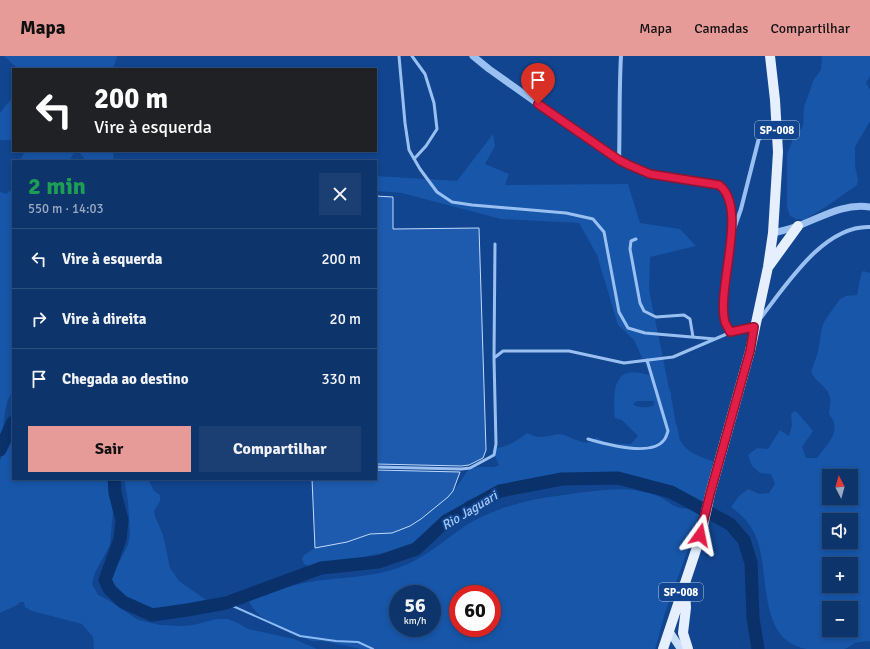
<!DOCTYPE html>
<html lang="pt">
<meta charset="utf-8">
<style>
:root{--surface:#0d346b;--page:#1b3f73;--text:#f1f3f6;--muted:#9aaac1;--line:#2d4f7e;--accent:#e69b98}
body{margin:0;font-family:Signika,sans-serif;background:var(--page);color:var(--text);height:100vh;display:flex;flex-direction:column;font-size:15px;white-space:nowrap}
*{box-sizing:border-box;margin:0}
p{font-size:13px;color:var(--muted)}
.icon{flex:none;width:22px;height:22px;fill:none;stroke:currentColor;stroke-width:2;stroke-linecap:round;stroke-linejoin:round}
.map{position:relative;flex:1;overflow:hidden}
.details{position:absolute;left:12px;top:104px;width:365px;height:320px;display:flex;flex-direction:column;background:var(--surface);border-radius:0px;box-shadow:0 2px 6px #0003,0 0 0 1px var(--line)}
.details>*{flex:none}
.top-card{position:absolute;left:12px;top:12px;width:365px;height:84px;border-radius:0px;box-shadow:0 2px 6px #0003,0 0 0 1px var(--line);background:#202124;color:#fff;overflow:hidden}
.needle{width:26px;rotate:354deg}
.controls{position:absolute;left:822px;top:413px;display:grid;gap:8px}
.controls a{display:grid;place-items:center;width:36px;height:36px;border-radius:0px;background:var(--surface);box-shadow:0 2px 6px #0003,0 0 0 1px var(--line);font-size:20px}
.speed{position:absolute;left:389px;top:529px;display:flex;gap:8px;font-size:20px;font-weight:700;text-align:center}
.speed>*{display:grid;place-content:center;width:52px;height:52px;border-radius:50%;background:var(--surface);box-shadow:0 2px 6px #0003,0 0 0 1px var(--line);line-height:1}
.speed small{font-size:10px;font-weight:400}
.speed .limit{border:6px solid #d22;background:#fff;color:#111}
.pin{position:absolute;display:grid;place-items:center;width:34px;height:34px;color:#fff;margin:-41px -17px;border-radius:50% 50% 50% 0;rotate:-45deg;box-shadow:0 0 4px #0007}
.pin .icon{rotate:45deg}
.me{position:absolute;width:44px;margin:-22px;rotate:12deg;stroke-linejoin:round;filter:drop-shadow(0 0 3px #0008)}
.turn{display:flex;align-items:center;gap:14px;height:84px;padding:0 16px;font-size:18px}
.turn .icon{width:52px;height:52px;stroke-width:2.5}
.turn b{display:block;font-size:28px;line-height:34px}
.round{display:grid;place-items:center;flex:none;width:42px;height:42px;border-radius:0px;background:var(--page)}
.summary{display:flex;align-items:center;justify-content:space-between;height:68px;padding:0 16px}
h1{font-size:24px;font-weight:700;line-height:30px;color:#1e9e55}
.primary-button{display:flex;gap:8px;margin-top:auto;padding:8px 16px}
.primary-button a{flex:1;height:46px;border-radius:0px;background:var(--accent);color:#111;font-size:16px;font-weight:700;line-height:46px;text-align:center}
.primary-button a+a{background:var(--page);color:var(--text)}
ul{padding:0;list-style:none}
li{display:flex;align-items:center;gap:12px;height:60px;padding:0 16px;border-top:1px solid var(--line)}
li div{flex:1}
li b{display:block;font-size:15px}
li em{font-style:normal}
header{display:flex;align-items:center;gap:24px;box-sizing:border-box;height:56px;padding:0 20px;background:var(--accent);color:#111}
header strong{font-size:19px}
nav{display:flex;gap:22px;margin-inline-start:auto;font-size:14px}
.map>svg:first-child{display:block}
</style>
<header>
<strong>Mapa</strong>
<nav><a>Mapa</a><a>Camadas</a><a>Compartilhar</a></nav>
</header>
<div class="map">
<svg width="870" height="593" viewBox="0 0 870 593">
<rect width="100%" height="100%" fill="#11458f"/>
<path fill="#1856a9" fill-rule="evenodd" d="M4,0H117L113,13H18Z
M822,0H870V20L866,27L870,34V65L855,91V111L858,123L857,129L827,150L804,164L796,163L790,160L787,151V98L793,83L803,70L804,51L814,23L821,14Z
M13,42V83L9,84H0V57L7,48Z
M493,78L495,90L485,108L509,118L505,129L628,128L640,167L680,173L696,190L650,201L649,234L669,332L671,337V341L676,368C679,373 678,379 680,384C687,397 700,401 713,405L708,431L692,482L665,557L655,593H361L323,585H312L279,572L260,560L252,551L248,543C268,537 288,530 309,526C339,521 370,522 398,512C424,503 443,485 465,470C491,453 526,444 556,440C577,437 615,431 635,434C642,436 652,437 658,440C671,446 675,455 691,452L692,449L691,446L677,433L629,420L615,419L589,420L572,419H548L513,426L466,445L433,479L417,493L411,497L376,498L324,512L312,511L304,508L302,503L304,499L315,492L347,486L370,478L392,477L410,470L421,463L448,441L458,429L468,414L477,411H494L499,409L494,398L497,392C509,390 518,384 527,377C535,381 541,382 549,380C552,380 556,378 558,378C570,378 587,395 596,381C609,390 617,387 631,388L638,380L622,364L615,362C614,349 611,321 628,317C635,315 643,318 650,319L634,284L618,269L597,199L579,167L501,163L402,137L376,135V120L457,125ZM637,345H654V346L653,350C647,352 637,352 633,348ZM398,538H432V572H398ZM458,538H492V572H458Z
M45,95H113L114,105H86L79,96L75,95L69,105H19L25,96L31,97Z
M13,133V207L11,210L13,212V336C2,348 7,366 0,380V136L6,138Z
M863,215L870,217V585C865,585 860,586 855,587C851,589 848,592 844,593C837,593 814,593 807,593C756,584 771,517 756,481C751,468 742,459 731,451L739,440L748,433L759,438L769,437L775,428L771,418L760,417L752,410L748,399L757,392L768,393L780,374L789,380L792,369L791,358L794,355L797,356L813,375L802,391L806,402H817C827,388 843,375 829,358C829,353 831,346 830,342C828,330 815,326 811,316L818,296L822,271L825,264L840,243L846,240L857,239L861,219ZM829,420H851V442H829ZM829,464H851V486H829ZM829,508H851V530H829ZM829,552H851V574H829Z
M13,372V423H112L113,456L110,489L95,517L92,528L98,539L108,544L138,564L160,569L183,570L193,569L217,563H228L238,567L248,573L294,583L317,593H94L93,581L82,568L32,555L25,551L24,546H20L17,549L0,557V405Z
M124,423H148L154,435L160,439V445L154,455L155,460L163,479L170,512L179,525L206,544C203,546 200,550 196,552C188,557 160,558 150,556C148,555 130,546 128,545C118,538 113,527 109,517L117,510L128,489L130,478L128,445Z"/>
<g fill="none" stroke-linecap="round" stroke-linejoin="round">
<path stroke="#8cbbf6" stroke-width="2" d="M226,547L300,580L336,585L358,586L373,593"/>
<path stroke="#0a316a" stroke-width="13" d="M0,394L13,366
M114,423L115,437L122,464L120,483L105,524L110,534L123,546L152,559L187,554L226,547L321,512L378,506L416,493L446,465L500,435L562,423L618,422L671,436L730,468L744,484L751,507L753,562L758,593"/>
</g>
<path fill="#1e5bae" stroke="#c1dbfd" d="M376,140L393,141V173L479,172L486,394L483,402L469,409L461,410L376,408Z
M376,414L460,416L453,435L448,441L421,463L410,470L392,477L370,478L347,486L315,492L312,423H376Z"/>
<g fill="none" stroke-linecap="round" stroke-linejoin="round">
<path stroke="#9ac0f2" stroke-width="3" d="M399,0L405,67L409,94L420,113L437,136L452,146L472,149L566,157L593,163L604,176L619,256L628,272L645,277L715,283
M412,0L425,18L434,47L437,73L426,90L414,103
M636,183L631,185L630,193L640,247L644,255L656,261L684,259L690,263L693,281
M495,188L494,302L503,295H569L624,307L673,301L729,277
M588,383C605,388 652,401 664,384C666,382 667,378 668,375L647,304
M376,411L461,413L470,412L494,399L496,388L494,302"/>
<path stroke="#9ac0f2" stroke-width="4" d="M619,105C620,70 619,35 621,0
M734,173L741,153L759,82L777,76
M759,264C785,231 823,169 870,171"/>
<path stroke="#9ac0f2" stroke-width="7" d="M473,0L489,13L619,105L650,118L719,129C749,151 716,232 725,266C726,269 729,273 730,277L754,271
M773,177C781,175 790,173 798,170C822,161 843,147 870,151"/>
<path stroke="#c9defc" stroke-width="8" d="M669,575L681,593"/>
<path stroke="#e5efff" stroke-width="10" d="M769,210L798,170
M685,534L686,552L683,577L688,593
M663,593L701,479L710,438L750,295L768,211L773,177L778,96L775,44L770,0"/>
</g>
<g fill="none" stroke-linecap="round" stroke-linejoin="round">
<defs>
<path id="route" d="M538,48L619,104L629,109L650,118L719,129C749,151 716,232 725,266C726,269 729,273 730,276L754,271L750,295L710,438L700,479"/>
</defs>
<use href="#route" stroke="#92132f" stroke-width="10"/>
<use href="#route" stroke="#e11d48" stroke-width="7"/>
</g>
<g text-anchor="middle" stroke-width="4" stroke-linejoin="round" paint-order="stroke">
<g fill="#11458f" stroke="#b8c7dd" stroke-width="1">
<rect x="755" y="65" width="44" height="18" rx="3"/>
<rect x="659" y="527" width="44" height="18" rx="3"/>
</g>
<g font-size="11" font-weight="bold" fill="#fff">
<text x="777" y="78">SP-008</text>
<text x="681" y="540">SP-008</text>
</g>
<g font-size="13" font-style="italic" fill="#a6caf9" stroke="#11458f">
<text transform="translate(469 454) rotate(-31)" y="5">Rio Jaguari</text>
</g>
</g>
</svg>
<div class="controls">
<a><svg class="needle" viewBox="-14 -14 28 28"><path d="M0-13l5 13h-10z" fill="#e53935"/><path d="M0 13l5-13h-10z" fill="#9aaac1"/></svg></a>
<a><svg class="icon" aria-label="sound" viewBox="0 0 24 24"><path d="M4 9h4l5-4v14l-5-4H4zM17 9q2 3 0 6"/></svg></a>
<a>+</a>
<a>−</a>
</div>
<div class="speed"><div>56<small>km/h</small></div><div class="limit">60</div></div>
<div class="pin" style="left:538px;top:48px;background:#d93025"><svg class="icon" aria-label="arrive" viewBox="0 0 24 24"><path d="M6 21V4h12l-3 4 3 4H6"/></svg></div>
<svg class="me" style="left:700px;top:479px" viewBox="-20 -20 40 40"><path d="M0-17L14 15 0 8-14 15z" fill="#e11d48" stroke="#fff" stroke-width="4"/></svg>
<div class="top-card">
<div class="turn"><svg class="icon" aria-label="left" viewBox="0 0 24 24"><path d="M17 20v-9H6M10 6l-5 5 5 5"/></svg><div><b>200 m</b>Vire à esquerda</div></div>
</div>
<section class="details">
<div class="summary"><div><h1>2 min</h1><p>550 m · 14:03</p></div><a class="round"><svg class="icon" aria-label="close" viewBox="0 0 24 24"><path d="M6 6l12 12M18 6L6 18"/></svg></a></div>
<ul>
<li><svg class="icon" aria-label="left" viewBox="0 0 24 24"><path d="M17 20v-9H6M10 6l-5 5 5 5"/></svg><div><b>Vire à esquerda</b></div><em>200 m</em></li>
<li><svg class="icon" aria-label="right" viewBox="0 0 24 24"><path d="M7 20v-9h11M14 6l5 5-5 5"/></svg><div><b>Vire à direita</b></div><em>20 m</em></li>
<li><svg class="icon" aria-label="arrive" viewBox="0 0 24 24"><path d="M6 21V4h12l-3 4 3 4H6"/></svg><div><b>Chegada ao destino</b></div><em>330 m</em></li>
</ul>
<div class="primary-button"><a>Sair</a><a>Compartilhar</a></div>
</section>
</div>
